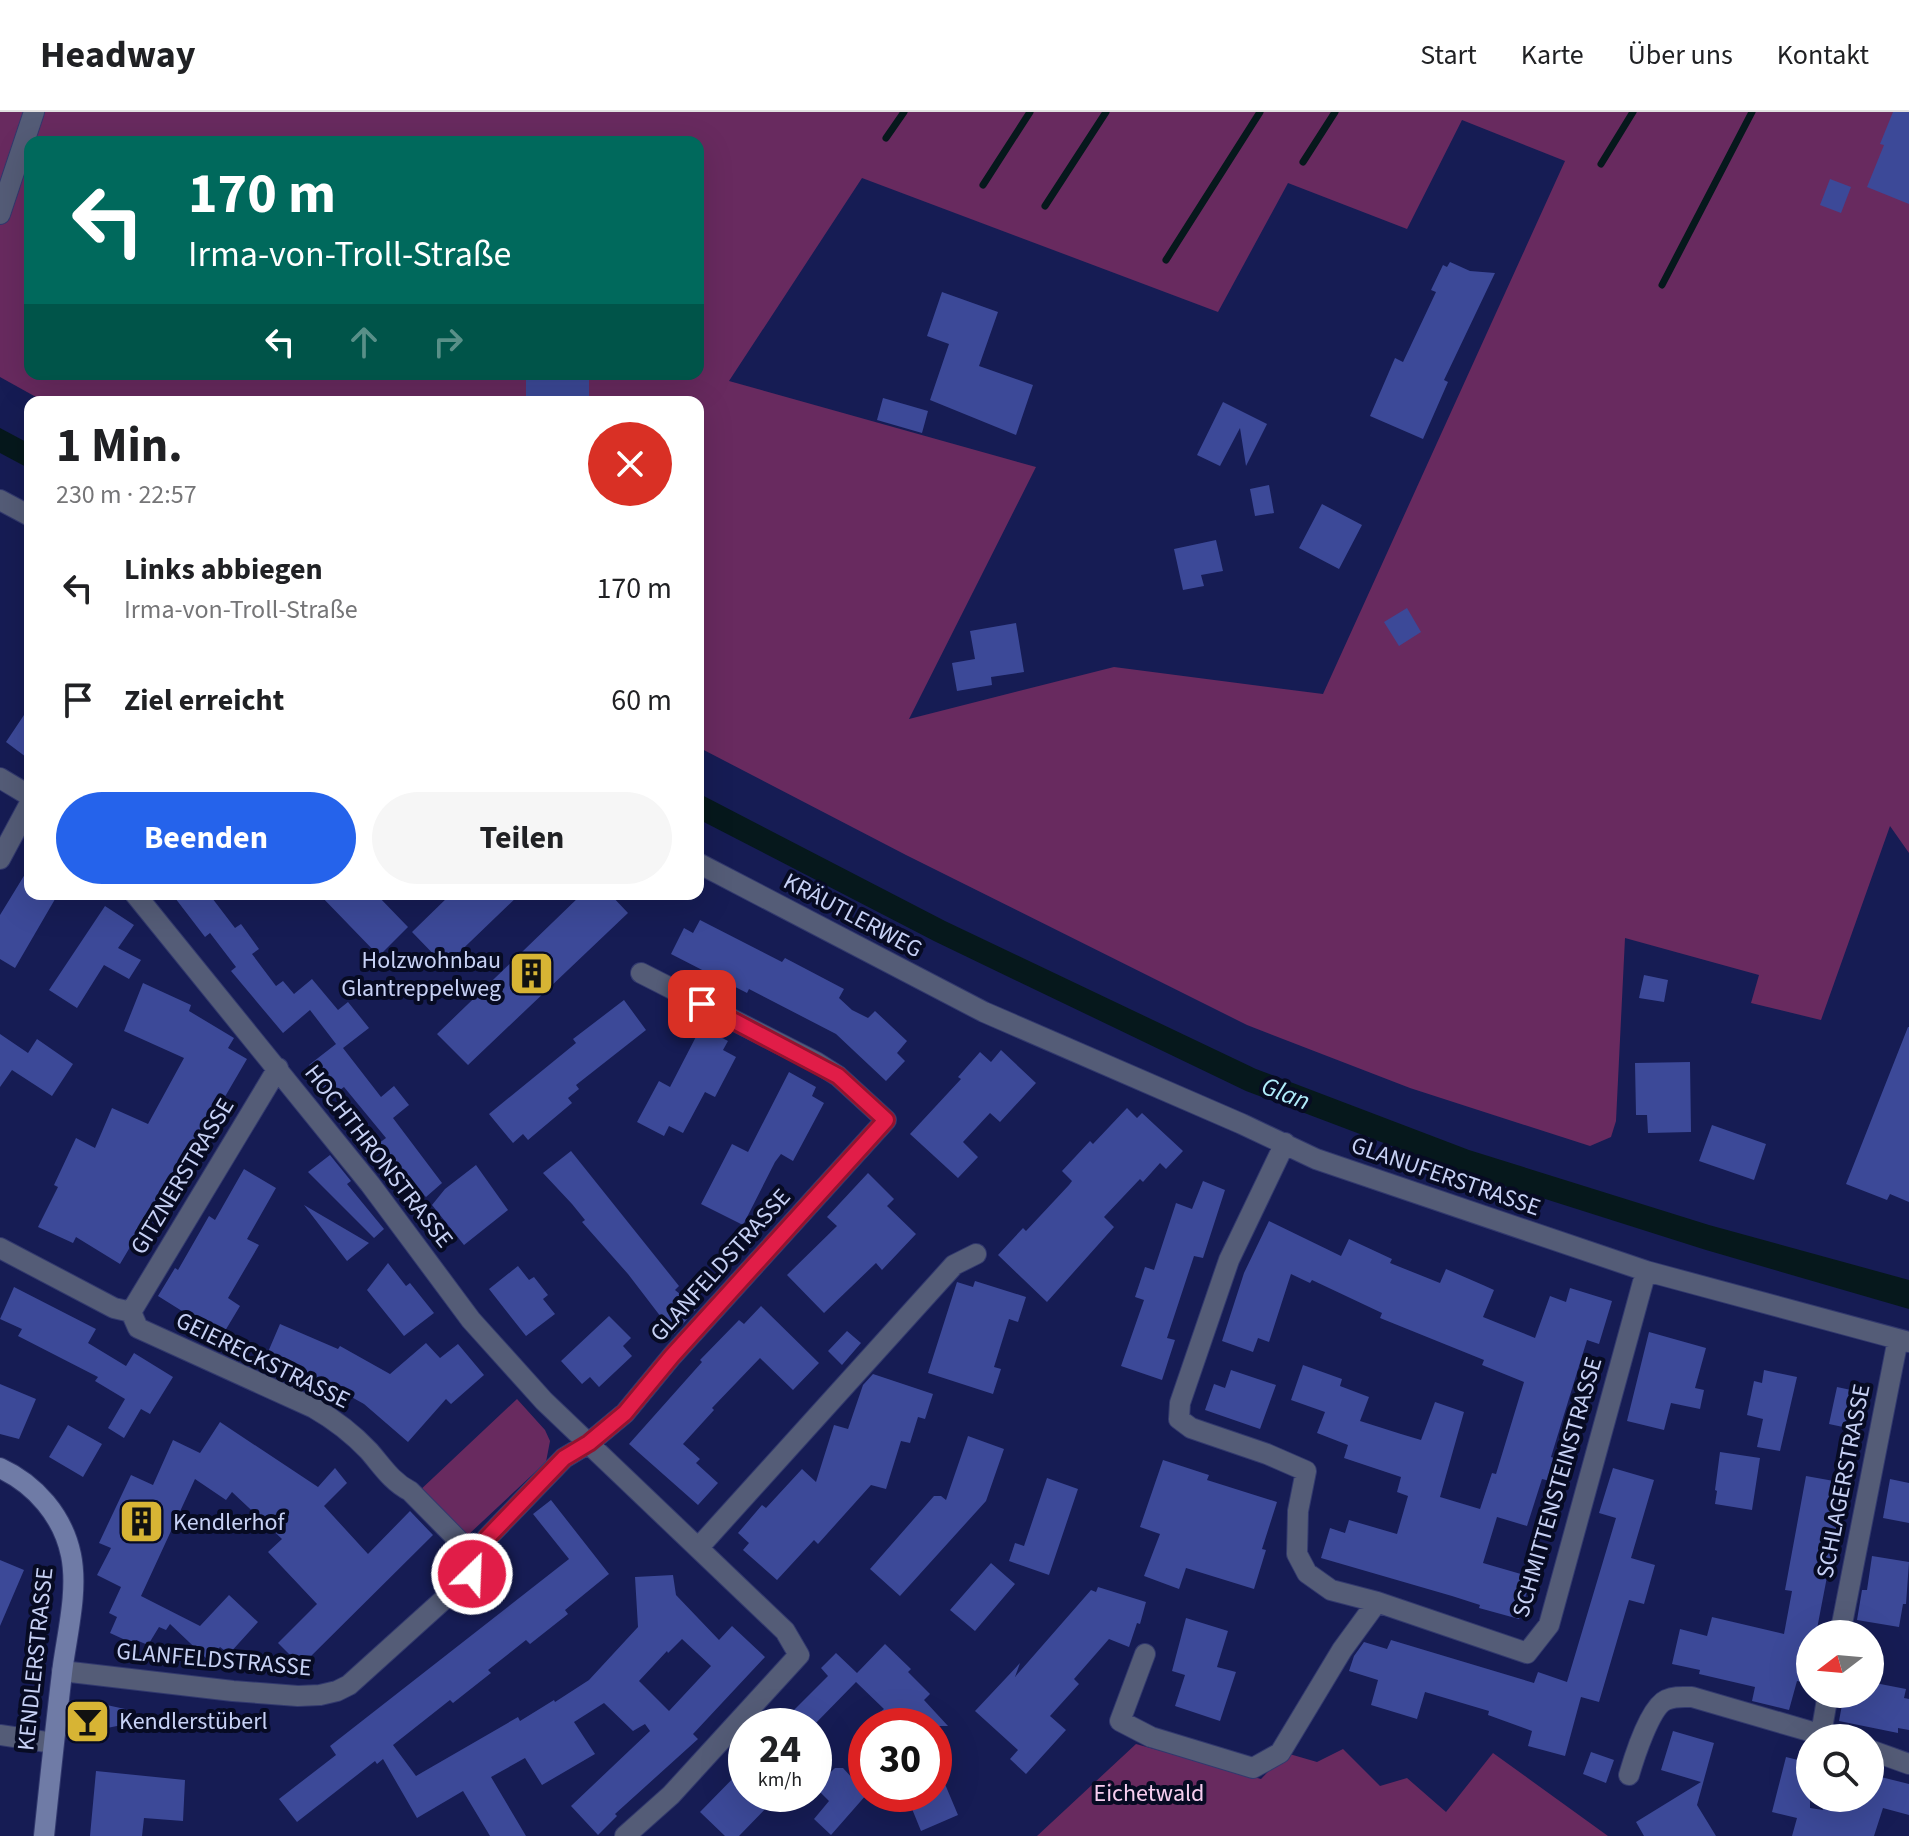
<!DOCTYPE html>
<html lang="de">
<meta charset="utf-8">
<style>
:root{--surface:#fff;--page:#f6f6f6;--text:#202124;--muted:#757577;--line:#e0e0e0;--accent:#2563eb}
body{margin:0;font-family:"Source Sans 3",sans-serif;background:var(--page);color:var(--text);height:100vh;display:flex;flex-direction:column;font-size:30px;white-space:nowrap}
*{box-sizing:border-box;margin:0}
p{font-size:26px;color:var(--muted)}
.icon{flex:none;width:44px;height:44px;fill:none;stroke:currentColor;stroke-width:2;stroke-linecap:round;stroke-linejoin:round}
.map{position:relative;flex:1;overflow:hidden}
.side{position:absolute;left:24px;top:284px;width:680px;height:504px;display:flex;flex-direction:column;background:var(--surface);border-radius:16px;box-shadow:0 8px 32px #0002}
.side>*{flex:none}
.hud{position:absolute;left:24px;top:24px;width:680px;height:244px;border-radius:16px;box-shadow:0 8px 32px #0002;background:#00695c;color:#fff;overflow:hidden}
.needle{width:52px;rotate:254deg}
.buttons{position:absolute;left:1796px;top:1508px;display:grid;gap:16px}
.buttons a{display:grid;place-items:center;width:88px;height:88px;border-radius:50%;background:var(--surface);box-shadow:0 8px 32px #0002;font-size:40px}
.speed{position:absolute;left:728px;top:1596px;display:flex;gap:16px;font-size:40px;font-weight:700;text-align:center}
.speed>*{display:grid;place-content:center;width:104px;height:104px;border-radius:50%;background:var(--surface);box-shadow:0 8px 32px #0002;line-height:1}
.speed small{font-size:20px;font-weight:400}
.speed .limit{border:12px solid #d22;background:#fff;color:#111}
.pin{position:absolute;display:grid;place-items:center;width:68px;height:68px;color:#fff;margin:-34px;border-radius:16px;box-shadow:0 4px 12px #0006}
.me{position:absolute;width:88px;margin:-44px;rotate:24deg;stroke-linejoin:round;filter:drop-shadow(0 0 6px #0008)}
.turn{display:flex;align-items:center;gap:28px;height:168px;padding:0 32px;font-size:36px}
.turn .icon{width:104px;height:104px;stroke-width:2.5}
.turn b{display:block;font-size:56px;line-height:68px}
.lanes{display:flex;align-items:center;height:76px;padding:0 32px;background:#0003;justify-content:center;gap:40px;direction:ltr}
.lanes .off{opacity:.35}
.round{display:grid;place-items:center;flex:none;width:84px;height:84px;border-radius:42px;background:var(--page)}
.headline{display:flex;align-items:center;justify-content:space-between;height:136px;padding:0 32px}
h1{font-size:48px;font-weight:700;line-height:60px}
.primary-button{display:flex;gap:16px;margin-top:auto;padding:16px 32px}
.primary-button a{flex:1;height:92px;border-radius:48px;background:var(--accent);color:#fff;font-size:32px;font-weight:700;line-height:92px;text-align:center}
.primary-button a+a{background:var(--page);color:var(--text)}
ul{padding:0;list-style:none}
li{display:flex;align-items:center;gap:24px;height:112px;padding:0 32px}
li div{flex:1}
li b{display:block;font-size:30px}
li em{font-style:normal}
header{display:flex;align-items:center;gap:48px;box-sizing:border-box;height:112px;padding:0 40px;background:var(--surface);border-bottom:2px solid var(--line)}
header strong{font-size:38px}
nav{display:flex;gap:44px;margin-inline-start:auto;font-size:28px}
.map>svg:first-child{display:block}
</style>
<header>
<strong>Headway</strong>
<nav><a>Start</a><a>Karte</a><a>Über uns</a><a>Kontakt</a></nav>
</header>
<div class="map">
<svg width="1909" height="1724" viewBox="0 0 1909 1724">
<rect width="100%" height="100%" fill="#161c54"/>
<path fill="#682a5f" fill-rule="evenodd" d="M0,0H1909V741L1890,714L1821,908L1751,891L1759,863L1625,826L1616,1009L1611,1025L1590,1034L1410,976L1247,913L906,743L698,635V290H45L0,265ZM1462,8L1565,49L1323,582L1114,555L909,607L1036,355L729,269L862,66L1218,200L1288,71L1407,117ZM30,30H698V262H30Z
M517,1287L545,1318L550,1329L546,1350L468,1423L459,1424L417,1381Z
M1136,1632L1261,1667L1286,1641L1317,1650L1343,1637L1380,1674L1407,1666L1446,1700L1493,1641L1608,1724H1037Z"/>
<path fill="#06181c" d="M0,316L30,332V357L0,341Z
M698,681L945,809L1256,957L1469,1038L1709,1113L1909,1168V1197L1706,1138L1463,1061L1246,979L934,829L698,707Z"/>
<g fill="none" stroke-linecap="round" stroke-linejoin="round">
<path stroke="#06181c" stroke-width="7" d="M886,26L904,0
M1303,50L1335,0
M1601,52L1633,0
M983,73L1030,0
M1045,94L1106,0
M1166,148L1260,0
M1662,173L1752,0"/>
</g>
<path fill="#3c4998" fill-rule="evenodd" d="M1893,0H1909V92L1867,75L1884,33L1880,32Z
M1830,67L1851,75L1841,101L1820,93Z
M1450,150L1470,159L1495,161L1444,268L1448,270L1423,327L1370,304L1395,246L1403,250L1436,180L1431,178L1443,153L1447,155Z
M942,180L998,200L979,254L1033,273L1016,323L930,288L949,232L927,224Z
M526,262H589V287L526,290Z
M883,286L928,299L922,321L877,308Z
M1223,290L1267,312L1246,354L1240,316L1220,354L1197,343Z
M1269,373L1274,401L1255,404L1250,377Z
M1322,392L1362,413L1339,457L1299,436Z
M1216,428L1223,459L1201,463L1204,474L1183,478L1174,437Z
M1407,496L1421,520L1399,534L1384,510Z
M1016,511L1024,560L991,565L992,573L957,579L952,551L975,547L970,519Z
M30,594V648L6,630Z
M30,754V782H58L15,856L0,847V803Z
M172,782H209L235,816L241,812L259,837L252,842L276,874L283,869L294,882L312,867L338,898L348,890L369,916L343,936L381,985L394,974L409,993L393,1006L442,1071L426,1085L421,1080L413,1086L375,1034L386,1026L344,975L333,983L328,977L324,980L311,962L314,959L309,953L336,932L310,898L283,921L231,859L236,855L210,821L205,825Z
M319,782H376L408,815L379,844Z
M451,782H520L445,854L412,820Z
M582,782H610L628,801L468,953L437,922Z
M105,794L134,813L118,836L141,848L129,867L104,853L77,896L49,878Z
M700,808L782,850L785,846L844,877L839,886L852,898L868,906L875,899L907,929L897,941L905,949L886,969L836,922L749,877L747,881L671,842L684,816L693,821Z
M1644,863L1668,868L1664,890L1639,886Z
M143,871L191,893L189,899L234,926L228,936L247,947L209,1012L212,1014L162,1104L152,1098L120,1152L76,1125L73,1131L38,1115L58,1075L54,1073L76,1026L95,1036L112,996L148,1012L184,946L124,919Z
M624,888L646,918L576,973L579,977L568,986L572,991L528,1028L523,1022L513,1031L489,1002L576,931L573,927Z
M701,915L728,929L723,938L736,945L715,985L705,980L683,1021L669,1014L664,1024L637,1010L659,969L670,975Z
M1908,915H1909V1090L1890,1082L1887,1088L1846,1072Z
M0,922L28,941L37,927L73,952L52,984L12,958L0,975Z
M1001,938L1036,971L1000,1010L990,1001L963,1030L978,1045L958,1066L910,1022L961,967L958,965L980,940L991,950Z
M1690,950L1691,1020L1648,1021L1647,1003H1636L1635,951Z
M789,960L816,975L812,984L824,991L793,1049L781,1042L775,1050L743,1113L701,1092L732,1032L748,1040Z
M1127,996L1137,1006L1142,1001L1183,1039L1166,1057L1160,1051L1143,1070L1140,1067L1104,1105L1114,1115L1047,1190L998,1143L1023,1116L1026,1119L1069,1073L1072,1069L1062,1059L1090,1029L1093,1032Z
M1712,1013L1766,1032L1754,1068L1699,1049Z
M571,1039L679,1174L675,1178L697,1196L674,1222L628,1162L582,1110L585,1108L572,1092L543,1061Z
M330,1043L351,1069L347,1072L384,1117L374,1126L308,1060Z
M476,1053L508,1098L464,1133L432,1093L445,1077Z
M244,1057L276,1076L247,1127L259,1133L228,1186L240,1194L222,1224L158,1184L175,1156L178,1158L209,1104L215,1108Z
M868,1061L894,1087L887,1094L916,1122L882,1158L876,1151L824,1201L787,1163L837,1114L827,1105Z
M1203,1069L1225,1078L1203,1146L1194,1144L1167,1226L1175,1228L1162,1268L1121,1254L1144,1188L1135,1185L1145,1155L1154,1158L1176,1091L1192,1097Z
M304,1093L369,1131L347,1149Z
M1269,1109L1341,1144L1349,1127L1392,1147L1390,1151L1440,1171L1446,1157L1483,1173L1494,1178L1483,1205L1535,1226L1550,1184L1566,1190L1570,1176L1612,1189L1599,1232L1587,1228L1551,1345L1557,1347L1550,1369L1542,1367L1527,1414L1497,1405L1483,1451L1531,1465L1519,1507L1479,1496L1480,1493L1452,1484L1321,1446L1330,1416L1345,1421L1349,1408L1397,1422L1408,1384L1397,1380L1401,1365L1344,1346L1348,1333L1317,1321L1325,1300L1291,1288L1303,1253L1342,1267L1340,1274L1369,1285L1360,1309L1401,1322L1421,1328L1435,1290L1464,1300L1440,1385L1480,1397L1492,1361L1496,1362L1524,1270L1482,1253L1484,1248L1380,1206L1382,1201L1312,1168L1310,1171L1291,1162L1269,1230L1258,1226L1253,1240L1222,1229L1244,1161Z
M388,1151L406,1174L410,1171L434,1201L404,1224L367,1178Z
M518,1154L529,1168L534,1165L548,1183L543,1187L555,1202L526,1224L489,1177Z
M975,1169L1026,1185L1018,1210L1009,1207L994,1255L1001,1257L993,1282L928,1261L957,1170L973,1175Z
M14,1175L96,1217L88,1231L126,1254L134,1241L173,1265L150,1302L141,1297L124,1326L108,1316L125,1287L95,1269L98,1265L18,1224L22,1217L0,1207Z
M761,1194L819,1251L793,1278L760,1246L712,1296L714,1298L683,1332L700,1347L696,1351L718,1371L698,1393L629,1332L702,1250L700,1248L739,1208L744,1212Z
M609,1204L631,1226L623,1234L632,1244L599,1275L590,1265L582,1272L561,1249Z
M280,1212L338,1237L340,1234L390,1262L426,1231L440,1246L458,1232L484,1263L451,1292L446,1287L408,1330L364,1292L321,1268L320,1271L265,1247Z
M847,1219L861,1231L842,1253L828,1239Z
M1649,1220L1706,1236L1695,1276L1704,1278L1700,1297L1671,1291L1664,1318L1627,1309Z
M1231,1258L1276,1273L1260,1317L1205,1298L1214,1272L1225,1276Z
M1764,1258L1797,1265L1780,1339L1757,1335L1763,1307L1747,1303L1754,1269L1762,1271Z
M873,1262L933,1282L925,1307L918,1305L910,1331L901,1329L886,1377L871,1373L818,1432L814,1428L777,1468L743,1438L749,1431L738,1421L762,1393L766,1396L802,1357L816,1370L834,1313L848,1317L863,1273Z
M0,1272L36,1287L19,1327L0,1322Z
M1837,1275L1865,1281L1857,1318L1829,1312Z
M220,1310L318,1375L335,1356L347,1371L324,1394L368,1442L410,1399L433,1423L301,1554L278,1531L317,1492L268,1440L282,1427L232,1380L226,1388L195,1367L141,1484L200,1514L229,1483L258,1510L229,1542L220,1535L208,1548L170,1512L166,1518L159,1515L148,1533L136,1528L134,1532L110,1521L117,1505L109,1501L121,1475L97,1463L111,1436L99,1431L131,1363L153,1373L173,1328L200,1341Z
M68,1313L102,1332L83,1365L49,1345Z
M968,1324L1004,1337L986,1389L900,1484L870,1457L934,1384H941L946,1388Z
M1720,1340L1760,1346L1752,1398L1715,1392L1717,1379L1715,1378Z
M1163,1348L1209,1363L1207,1368L1277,1390L1262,1437L1266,1438L1254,1477L1186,1456L1179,1477L1144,1464L1160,1422L1140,1415Z
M1613,1356L1654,1368L1631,1446L1655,1453L1644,1492L1629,1488L1599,1590L1581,1585L1565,1644L1528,1634L1532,1619L1488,1603L1489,1599L1425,1580L1417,1607L1371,1593L1378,1568L1349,1559L1354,1544L1364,1530L1387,1537L1391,1528L1534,1571L1538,1560L1567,1570L1616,1406L1599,1401Z
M1806,1364L1845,1371L1816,1522H1810V1552H1807L1804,1570L1797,1569L1789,1598L1752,1589L1755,1575L1699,1562L1700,1558L1672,1552L1680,1517L1707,1524L1712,1505L1784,1522L1792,1479L1785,1478Z
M1047,1366L1078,1377L1049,1463L1009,1449L1015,1431L1024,1434Z
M1890,1367L1909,1371V1411L1883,1406Z
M551,1388L609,1462L565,1498L568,1502L530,1532L526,1528L488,1558L491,1561L453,1591L450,1588L393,1633L416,1664L518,1605L520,1609L554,1588L555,1590L589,1568L638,1515L635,1465L673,1463L676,1483L719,1528L732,1514L765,1545L693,1622L698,1627L615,1702L617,1704L598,1723L571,1694L650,1619L645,1612L633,1619L604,1591L574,1610L595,1642L542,1673L525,1646L491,1665L526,1724H490L463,1679L417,1706L383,1647L377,1652L375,1649L297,1710L279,1687L336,1643L330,1634L569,1447L533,1402ZM682,1527L711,1554L669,1599L639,1569L667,1539L668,1541Z
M1872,1444L1909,1450L1906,1492H1903L1899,1515L1857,1508L1862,1478H1867Z
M0,1448L24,1458L0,1514Z
M991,1451L1015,1472L975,1519L950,1498Z
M1098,1475L1146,1490L1140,1512L1137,1511L1129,1535L1109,1527L1074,1567L1079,1572L1050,1604L1066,1618L1026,1662L1010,1647L1018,1638L975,1599L1020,1551L1015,1565L1091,1478L1096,1480Z
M1186,1506L1228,1519L1217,1555L1236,1560L1220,1609L1175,1594L1185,1563L1172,1559Z
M885,1532L911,1557L908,1560L930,1582L924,1588L948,1614H894L880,1600L884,1597L856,1570L813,1614H778L828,1564L821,1556L836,1541L857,1561Z
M1870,1570L1906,1577L1904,1586L1909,1587V1618L1898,1616V1621L1839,1609L1844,1582H1870Z
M93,1590L125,1597L122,1613L77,1622L80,1592L92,1595Z
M1673,1619L1714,1631L1697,1693L1716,1724H1644L1636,1710L1701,1670L1661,1658Z
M1591,1640L1614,1648L1606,1671L1583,1662Z
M1786,1645L1810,1651V1696L1823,1698L1825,1686H1870L1873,1663L1909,1672V1703L1883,1696L1874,1724H1792L1797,1706L1772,1700Z
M934,1646L958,1703L921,1719L906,1682H934Z
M746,1653V1682H760L770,1692L739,1724H725L700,1700Z
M835,1656H843L867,1682L831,1723L814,1707L829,1689L815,1675Z
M96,1659L185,1668L183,1709L144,1706L142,1724H90Z"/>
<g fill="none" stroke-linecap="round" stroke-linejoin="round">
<defs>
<path id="street" d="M0,102L34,0
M0,388L30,404
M0,666L30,684
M0,747L30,691
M698,751L984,900L1242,1012L1316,1047L1646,1159L1909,1230
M135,782L370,1072L471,1208L544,1289L785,1519L799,1543L671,1683L625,1724
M1285,1031L1229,1148L1180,1291L1179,1307L1191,1316L1267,1342L1306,1359L1298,1399L1297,1442L1307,1461L1331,1478L1377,1490L1527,1541L1549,1513L1646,1159
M0,1136L114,1196L131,1200L138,1216L314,1296C335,1308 352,1321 369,1339C382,1354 392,1370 410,1379L477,1447
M131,1200L278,956
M699,1435L954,1153L976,1142
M1840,1522L1898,1227
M1145,1542L1120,1609L1151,1625L1253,1656L1280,1641L1342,1538L1377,1490
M62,1559L233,1579L298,1584L320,1583L337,1579L349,1573L472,1462L487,1426L564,1346L589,1331L625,1301L672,1244L886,1008L838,964L816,950L641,861
M1821,1622L1828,1582
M0,1623L53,1631
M1870,1638L1909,1652
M1629,1663C1634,1646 1650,1595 1666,1588C1675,1584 1682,1585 1692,1585L1833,1626"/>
<path id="secondary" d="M0,1356C35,1372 63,1404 71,1443C78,1477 68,1518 63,1553C56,1610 50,1667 44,1724"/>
</defs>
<use href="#street" stroke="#32396e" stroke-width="22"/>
<use href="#secondary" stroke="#32396e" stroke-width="22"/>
<use href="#street" stroke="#545c77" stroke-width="20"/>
<use href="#secondary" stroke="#6f7ba6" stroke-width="20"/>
</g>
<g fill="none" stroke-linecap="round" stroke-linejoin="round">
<defs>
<path id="route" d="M472,1462L487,1426L564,1346L589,1331L625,1301L672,1244L886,1008L838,964L702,892"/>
</defs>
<use href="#route" stroke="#92132f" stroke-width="20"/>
<use href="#route" stroke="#e11d48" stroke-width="14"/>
</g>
<defs>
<symbol id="building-square" viewBox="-11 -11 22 22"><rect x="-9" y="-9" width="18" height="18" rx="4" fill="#d7b434" stroke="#070b23"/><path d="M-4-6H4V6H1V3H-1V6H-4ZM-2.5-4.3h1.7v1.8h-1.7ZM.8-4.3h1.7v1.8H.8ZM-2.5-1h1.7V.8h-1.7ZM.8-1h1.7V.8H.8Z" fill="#111"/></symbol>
<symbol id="bar-square" viewBox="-11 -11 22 22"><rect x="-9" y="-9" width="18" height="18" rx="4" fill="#d7b434" stroke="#070b23"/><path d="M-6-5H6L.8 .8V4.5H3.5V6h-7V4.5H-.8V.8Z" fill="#111"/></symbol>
</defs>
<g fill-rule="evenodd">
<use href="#building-square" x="506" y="836" width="51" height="51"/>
<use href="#building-square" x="116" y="1384" width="51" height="51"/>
<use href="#bar-square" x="62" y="1584" width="51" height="51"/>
</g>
<g text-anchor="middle" stroke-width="8" stroke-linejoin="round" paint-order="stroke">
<g font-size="24" fill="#c7d1f5" stroke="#070b23">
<text transform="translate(853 803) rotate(28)" y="8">KRÄUTLERWEG</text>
<text transform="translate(379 1044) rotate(52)" y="8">HOCHTHRONSTRASSE</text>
<text transform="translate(182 1064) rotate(-59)" y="8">GITZNERSTRASSE</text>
<text transform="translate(1446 1064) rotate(19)" y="8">GLANUFERSTRASSE</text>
<text transform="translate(720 1153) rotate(-48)" y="8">GLANFELDSTRASSE</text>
<text transform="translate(263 1248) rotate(26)" y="8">GEIERECKSTRASSE</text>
<text transform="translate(1843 1369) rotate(-79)" y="8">SCHLAGERSTRASSE</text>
<text transform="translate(1557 1375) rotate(-74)" y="8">SCHMITTENSTEINSTRASSE</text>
<text transform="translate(35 1547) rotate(-84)" y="8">KENDLERSTRASSE</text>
<text transform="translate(214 1547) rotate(5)" y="8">GLANFELDSTRASSE</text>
</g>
<g font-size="24" fill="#c7d1f5" stroke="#070b23" text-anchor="start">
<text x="501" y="856" text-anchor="end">Holzwohnbau<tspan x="501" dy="28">Glantreppelweg</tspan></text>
<text x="173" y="1418">Kendlerhof</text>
<text x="119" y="1617">Kendlerstüberl</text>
</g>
<g font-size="24" fill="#f7ceef" stroke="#070b23">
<text x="1149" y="1689">Eichetwald</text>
</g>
<g font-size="26" font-style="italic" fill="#b0ecfa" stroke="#070b23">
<text transform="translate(1286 981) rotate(21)" y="9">Glan</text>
</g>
</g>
</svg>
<div class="buttons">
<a><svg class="needle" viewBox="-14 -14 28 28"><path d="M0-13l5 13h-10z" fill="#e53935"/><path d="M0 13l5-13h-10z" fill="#757577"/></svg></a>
<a><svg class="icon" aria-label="search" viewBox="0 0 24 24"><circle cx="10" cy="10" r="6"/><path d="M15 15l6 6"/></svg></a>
</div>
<div class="speed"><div>24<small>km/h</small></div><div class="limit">30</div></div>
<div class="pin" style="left:702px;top:892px;background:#d93025"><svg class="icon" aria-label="arrive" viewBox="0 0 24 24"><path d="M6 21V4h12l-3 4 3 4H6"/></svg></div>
<svg class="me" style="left:472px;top:1462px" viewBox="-20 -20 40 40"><circle r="17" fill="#e11d48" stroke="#fff" stroke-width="3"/><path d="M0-11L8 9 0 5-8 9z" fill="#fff"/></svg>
<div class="hud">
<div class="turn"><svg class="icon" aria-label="left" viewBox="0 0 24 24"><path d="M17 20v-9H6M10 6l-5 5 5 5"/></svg><div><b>170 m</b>Irma-von-Troll-Straße</div></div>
<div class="lanes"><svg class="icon" aria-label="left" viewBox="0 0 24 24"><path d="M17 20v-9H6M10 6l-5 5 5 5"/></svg><svg class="icon off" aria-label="ahead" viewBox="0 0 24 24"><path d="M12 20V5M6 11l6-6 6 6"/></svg><svg class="icon off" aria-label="right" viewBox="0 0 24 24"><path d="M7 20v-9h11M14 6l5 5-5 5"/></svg></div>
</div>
<section class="side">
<div class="headline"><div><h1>1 Min.</h1><p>230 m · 22:57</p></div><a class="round" style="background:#d93025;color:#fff"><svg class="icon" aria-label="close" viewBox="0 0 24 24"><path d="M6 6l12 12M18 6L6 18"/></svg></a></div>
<ul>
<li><svg class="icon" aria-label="left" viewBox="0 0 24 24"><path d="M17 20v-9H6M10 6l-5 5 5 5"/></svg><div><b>Links abbiegen</b><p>Irma-von-Troll-Straße</p></div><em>170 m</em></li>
<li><svg class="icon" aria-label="arrive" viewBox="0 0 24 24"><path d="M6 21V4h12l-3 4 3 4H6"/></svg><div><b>Ziel erreicht</b></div><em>60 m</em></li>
</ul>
<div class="primary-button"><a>Beenden</a><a>Teilen</a></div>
</section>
</div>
